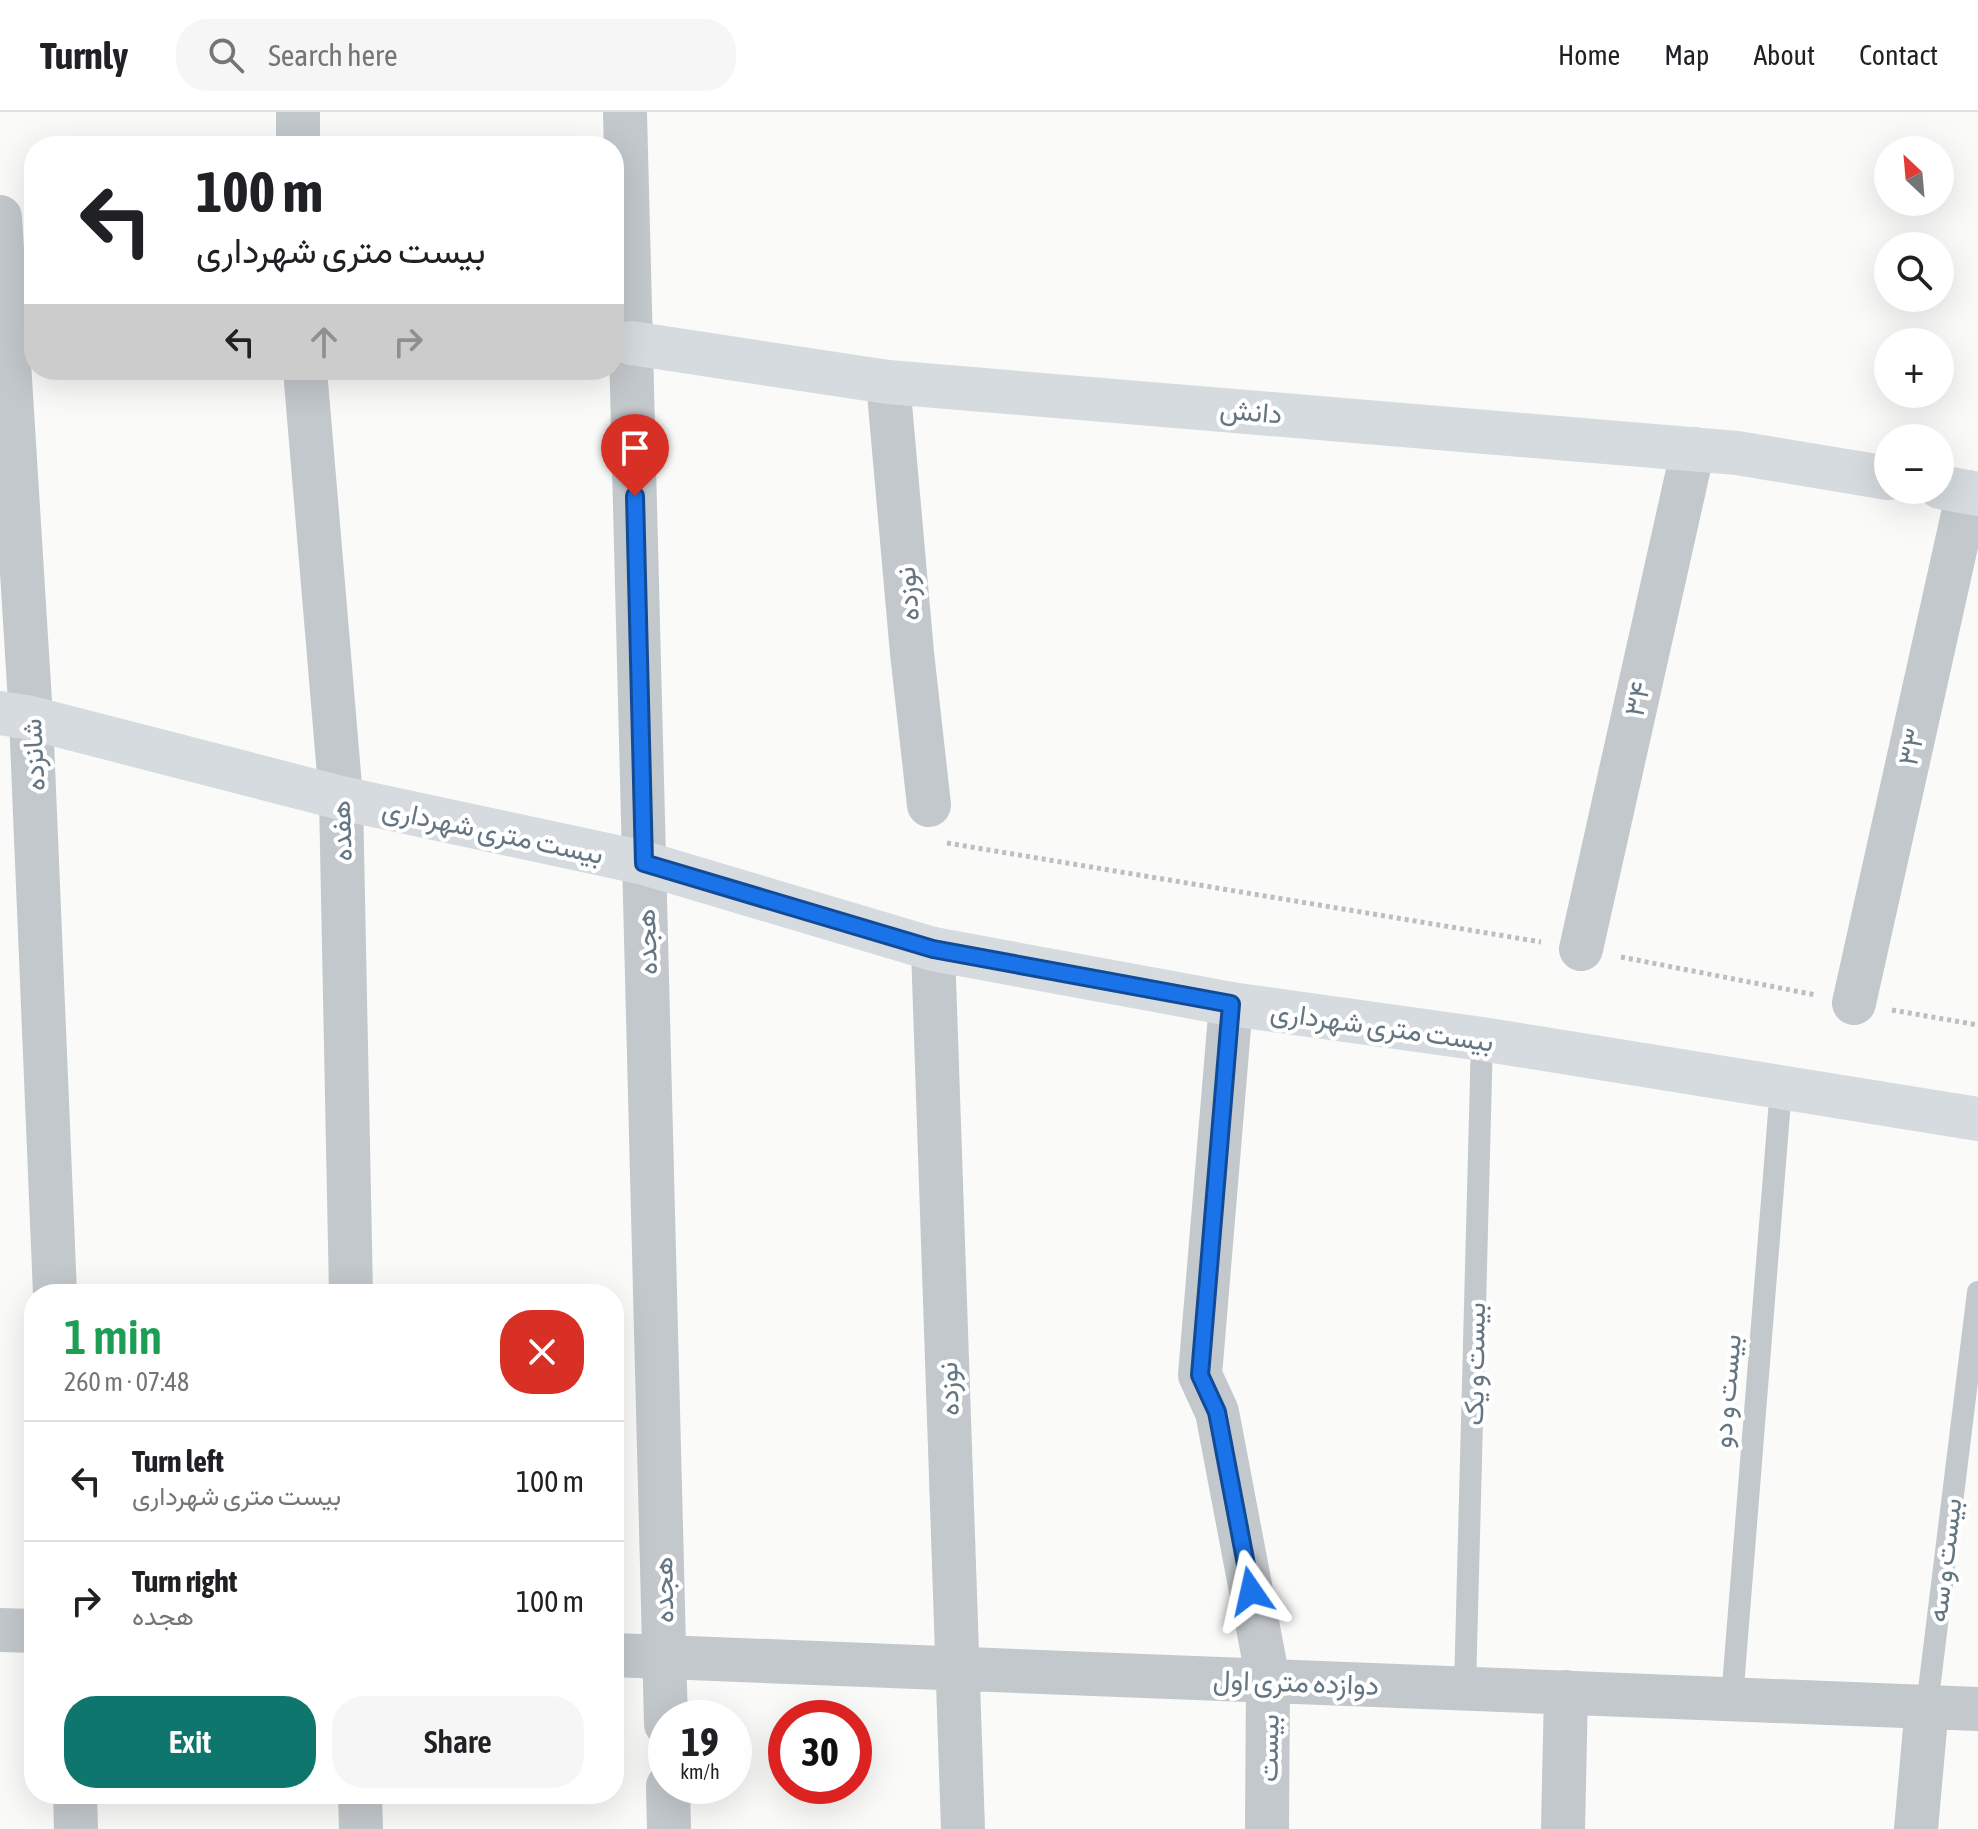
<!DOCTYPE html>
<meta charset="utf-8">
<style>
:root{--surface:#fff;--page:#f6f6f6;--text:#202124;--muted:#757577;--line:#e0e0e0;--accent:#0f766e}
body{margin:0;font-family:"Asap Condensed",Vazirmatn,sans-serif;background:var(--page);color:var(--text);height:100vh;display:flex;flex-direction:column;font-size:30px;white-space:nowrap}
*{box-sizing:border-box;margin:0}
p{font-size:26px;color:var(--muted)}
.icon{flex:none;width:44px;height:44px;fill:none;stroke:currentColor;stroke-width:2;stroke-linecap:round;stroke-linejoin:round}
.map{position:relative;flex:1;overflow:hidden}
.panel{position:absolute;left:24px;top:1172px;width:600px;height:520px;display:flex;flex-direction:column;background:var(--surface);border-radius:32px;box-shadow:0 8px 32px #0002}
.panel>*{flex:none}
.hud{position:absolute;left:24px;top:24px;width:600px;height:244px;border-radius:32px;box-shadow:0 8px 32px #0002;background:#fff;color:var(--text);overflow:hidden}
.needle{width:52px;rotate:334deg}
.buttons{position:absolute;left:1874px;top:24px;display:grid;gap:16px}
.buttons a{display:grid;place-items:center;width:80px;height:80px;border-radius:50%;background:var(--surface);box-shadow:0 8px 32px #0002;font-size:40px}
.speed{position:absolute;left:648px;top:1588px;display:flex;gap:16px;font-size:40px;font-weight:700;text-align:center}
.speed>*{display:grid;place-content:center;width:104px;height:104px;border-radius:50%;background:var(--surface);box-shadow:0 8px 32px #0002;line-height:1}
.speed small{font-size:20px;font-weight:400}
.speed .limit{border:12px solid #d22;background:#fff;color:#111}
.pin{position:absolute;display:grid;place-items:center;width:68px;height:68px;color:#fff;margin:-82px -34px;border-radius:50% 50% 50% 0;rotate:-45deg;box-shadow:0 0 8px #0007}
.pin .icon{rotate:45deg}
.me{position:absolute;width:88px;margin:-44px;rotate:349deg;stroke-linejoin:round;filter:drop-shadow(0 0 6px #0008)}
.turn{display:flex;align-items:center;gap:28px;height:168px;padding:0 40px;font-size:36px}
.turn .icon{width:104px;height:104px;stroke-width:2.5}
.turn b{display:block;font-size:56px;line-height:68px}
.lanes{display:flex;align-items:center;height:76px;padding:0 40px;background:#0003;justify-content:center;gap:40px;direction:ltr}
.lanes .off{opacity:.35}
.round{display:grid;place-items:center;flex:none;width:84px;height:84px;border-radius:32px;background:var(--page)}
.summary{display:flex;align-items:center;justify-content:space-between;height:136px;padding:0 40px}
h1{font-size:48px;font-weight:600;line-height:60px;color:#1e9e55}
.primary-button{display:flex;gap:16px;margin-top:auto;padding:16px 40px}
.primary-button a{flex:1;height:92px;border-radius:32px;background:var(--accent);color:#fff;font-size:32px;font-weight:600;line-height:92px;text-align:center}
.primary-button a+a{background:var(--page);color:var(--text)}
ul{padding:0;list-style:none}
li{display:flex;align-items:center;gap:24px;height:120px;padding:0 40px;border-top:2px solid var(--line)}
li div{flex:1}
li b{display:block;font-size:30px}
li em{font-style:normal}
header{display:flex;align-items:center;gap:48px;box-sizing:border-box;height:112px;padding:0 40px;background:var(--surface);border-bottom:2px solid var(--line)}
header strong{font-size:38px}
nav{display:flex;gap:44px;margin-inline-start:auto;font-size:28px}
.search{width:560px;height:72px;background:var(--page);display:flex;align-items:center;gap:20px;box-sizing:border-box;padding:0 28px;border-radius:32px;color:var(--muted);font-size:30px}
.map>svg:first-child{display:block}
</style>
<header>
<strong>Turnly</strong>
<div class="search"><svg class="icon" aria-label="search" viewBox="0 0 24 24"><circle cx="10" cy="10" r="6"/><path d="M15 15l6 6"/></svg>Search here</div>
<nav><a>Home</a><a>Map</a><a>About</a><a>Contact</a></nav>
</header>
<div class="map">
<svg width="1978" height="1717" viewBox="0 0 1978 1717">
<rect width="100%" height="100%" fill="#fafaf8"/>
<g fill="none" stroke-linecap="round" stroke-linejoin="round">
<path stroke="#bbbfc2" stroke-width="5" stroke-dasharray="4 4" stroke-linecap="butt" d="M947,731L1541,830
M1621,845L1816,883
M1892,898L1978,913"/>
<path stroke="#c3c8cc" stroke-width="22" d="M1465,1576L1482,927
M1732,1587L1781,976
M1927,1594L1978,1180"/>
<path stroke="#c3c8cc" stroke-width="44" d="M298,0V34
M625,0L666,1612
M0,105L31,606L55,1182
M305,258L341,686L351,1182
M888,270L912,541L929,693
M933,837L963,1717
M1581,837L1693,337
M1854,891L1968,380
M1231,892L1200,1263L1217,1300L1268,1568L1267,1717
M0,1518L34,1519
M614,1543L1978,1597
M668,1674L669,1717
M75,1682L76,1717
M360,1682L361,1717
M1563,1717L1566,1580
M1916,1717L1927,1594"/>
<path stroke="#d6dbdf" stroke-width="44" d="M631,231L888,270L1737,341L1888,366
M1940,375L1978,382
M0,601L31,606L341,686L644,751L933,837L1231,892L1482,927L1978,1007"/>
</g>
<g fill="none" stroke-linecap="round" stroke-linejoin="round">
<defs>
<path id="route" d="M635,384L644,751L933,837L1231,892L1200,1263L1217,1300L1251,1479"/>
</defs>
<use href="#route" stroke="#114b97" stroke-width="20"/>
<use href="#route" stroke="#1a73e8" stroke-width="14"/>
</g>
<g text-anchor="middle" stroke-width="8" stroke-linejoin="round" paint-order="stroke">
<g font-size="28" fill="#657683" stroke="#fff">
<text transform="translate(1251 299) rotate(5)" y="10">دانش</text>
<text transform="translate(907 482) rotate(-95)" y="10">نوزده</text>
<text transform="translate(1637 587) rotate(-77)" y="10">۳۴</text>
<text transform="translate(1911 635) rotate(-77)" y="10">۳۳</text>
<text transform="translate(33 643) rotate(-93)" y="10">شانزده</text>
<text transform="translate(341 719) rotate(-92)" y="10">هفده</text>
<text transform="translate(493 719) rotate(12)" y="10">بیست متری شهرداری</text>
<text transform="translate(646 830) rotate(-92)" y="10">هجده</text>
<text transform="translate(1382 914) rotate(8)" y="10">بیست متری شهرداری</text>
<text transform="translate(1474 1252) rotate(-89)" y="10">بیست و یک</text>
<text transform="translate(948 1277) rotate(-92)" y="10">نوزده</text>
<text transform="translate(1726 1279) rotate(-85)" y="10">بیست و دو</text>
<text transform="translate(1944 1448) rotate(-83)" y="10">بیست و سه</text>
<text transform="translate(663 1478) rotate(-91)" y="10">هجده</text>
<text transform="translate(1296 1570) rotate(2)" y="10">دوازده متری اول</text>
<text transform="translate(1268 1636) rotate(-89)" y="10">بیست</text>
</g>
</g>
</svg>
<div class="buttons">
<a><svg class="needle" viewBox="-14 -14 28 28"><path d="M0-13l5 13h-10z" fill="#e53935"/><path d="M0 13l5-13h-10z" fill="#757577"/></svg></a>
<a><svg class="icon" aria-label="search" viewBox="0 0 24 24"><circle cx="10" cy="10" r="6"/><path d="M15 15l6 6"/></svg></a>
<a>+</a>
<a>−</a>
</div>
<div class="speed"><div>19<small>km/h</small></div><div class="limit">30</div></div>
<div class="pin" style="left:635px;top:384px;background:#d93025"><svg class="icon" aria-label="arrive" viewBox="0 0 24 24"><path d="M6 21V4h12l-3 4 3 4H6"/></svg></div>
<svg class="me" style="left:1251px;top:1479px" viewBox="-20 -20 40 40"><path d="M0-17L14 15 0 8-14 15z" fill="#1a73e8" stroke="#fff" stroke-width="4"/></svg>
<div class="hud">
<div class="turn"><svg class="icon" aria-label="left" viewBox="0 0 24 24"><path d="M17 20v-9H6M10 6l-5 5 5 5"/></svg><div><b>100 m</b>بیست متری شهرداری</div></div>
<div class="lanes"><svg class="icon" aria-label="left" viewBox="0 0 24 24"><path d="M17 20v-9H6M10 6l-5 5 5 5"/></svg><svg class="icon off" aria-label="ahead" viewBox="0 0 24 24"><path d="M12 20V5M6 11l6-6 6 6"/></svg><svg class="icon off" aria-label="right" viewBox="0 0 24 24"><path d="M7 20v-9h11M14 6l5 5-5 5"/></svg></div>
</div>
<section class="panel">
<div class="summary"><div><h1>1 min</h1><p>260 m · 07:48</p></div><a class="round" style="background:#d93025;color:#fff"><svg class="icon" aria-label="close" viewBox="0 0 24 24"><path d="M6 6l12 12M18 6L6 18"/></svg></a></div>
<ul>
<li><svg class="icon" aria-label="left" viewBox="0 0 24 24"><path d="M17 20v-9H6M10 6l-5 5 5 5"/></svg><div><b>Turn left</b><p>بیست متری شهرداری</p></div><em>100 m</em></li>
<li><svg class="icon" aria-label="right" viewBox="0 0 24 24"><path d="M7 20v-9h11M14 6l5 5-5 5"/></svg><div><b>Turn right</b><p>هجده</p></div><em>100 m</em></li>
</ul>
<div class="primary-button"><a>Exit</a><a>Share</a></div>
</section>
</div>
